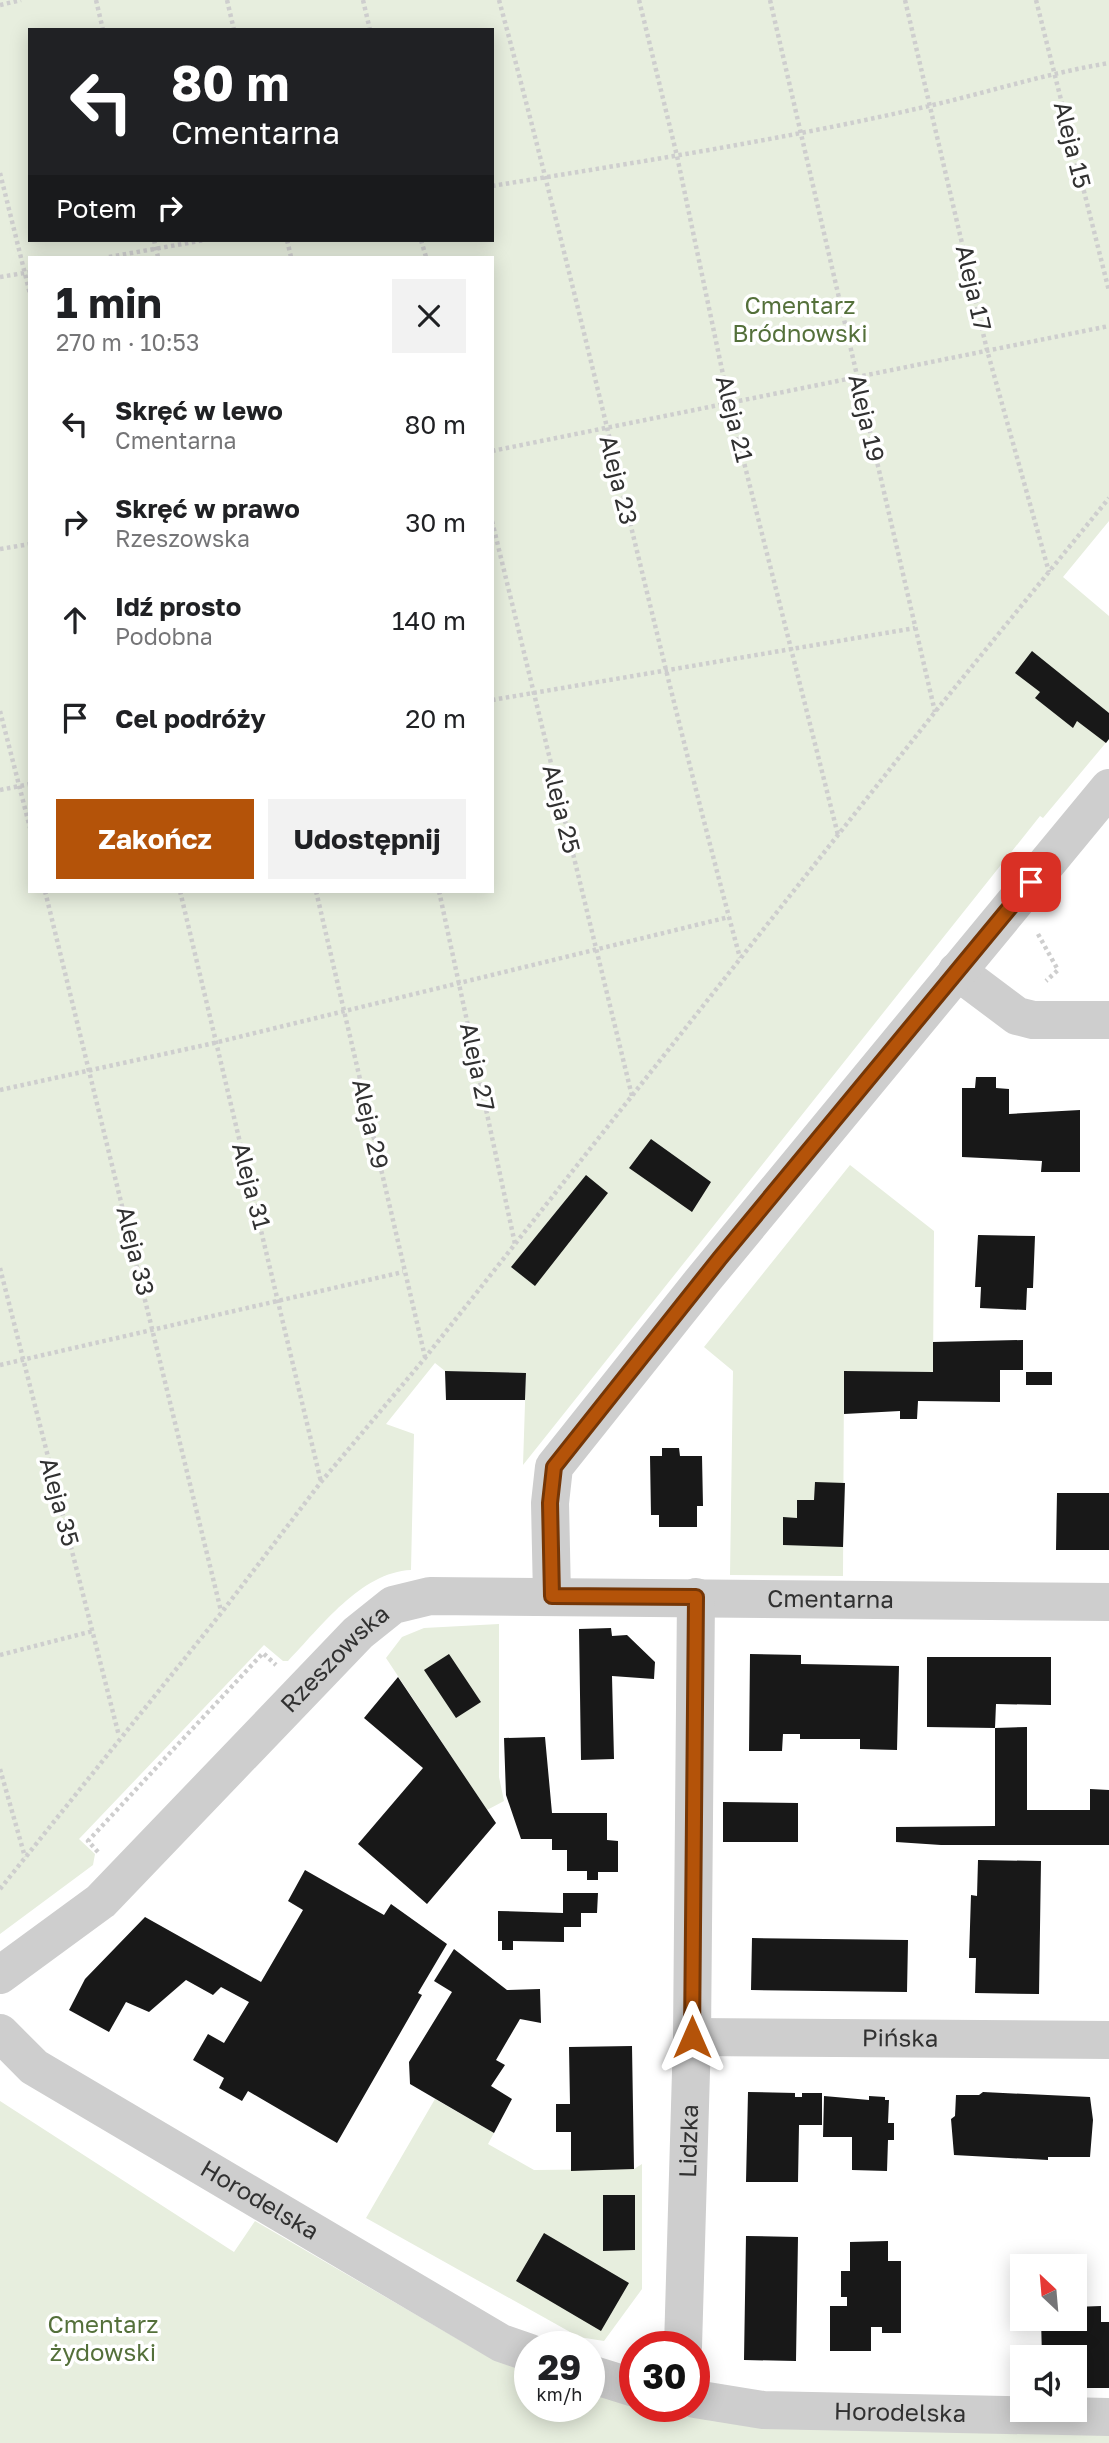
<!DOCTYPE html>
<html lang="pl">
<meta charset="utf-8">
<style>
:root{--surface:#fff;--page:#f2f2f2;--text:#202124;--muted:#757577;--accent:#b45309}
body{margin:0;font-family:"Golos Text",sans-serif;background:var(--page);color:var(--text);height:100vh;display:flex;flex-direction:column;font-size:26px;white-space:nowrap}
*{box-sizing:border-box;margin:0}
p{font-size:23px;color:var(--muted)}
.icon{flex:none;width:38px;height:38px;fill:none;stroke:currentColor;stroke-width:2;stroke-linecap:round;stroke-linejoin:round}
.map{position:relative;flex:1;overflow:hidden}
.sheet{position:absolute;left:28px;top:256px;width:466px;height:637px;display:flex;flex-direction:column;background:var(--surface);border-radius:0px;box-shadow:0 4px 18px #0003}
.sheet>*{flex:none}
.hud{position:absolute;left:28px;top:28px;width:466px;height:214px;border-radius:0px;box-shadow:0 4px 18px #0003;background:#202124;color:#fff;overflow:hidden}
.needle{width:46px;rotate:334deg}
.tools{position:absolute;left:1010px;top:2254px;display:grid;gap:14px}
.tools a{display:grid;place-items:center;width:77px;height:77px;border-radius:0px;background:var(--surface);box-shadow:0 4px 18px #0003;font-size:35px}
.speed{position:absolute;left:514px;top:2331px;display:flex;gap:14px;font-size:35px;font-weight:700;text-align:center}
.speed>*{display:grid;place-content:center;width:91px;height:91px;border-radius:50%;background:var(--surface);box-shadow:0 4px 18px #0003;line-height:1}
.speed small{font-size:18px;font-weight:400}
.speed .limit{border:10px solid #d22;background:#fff;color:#111}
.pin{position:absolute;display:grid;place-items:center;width:60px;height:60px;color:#fff;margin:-30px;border-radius:14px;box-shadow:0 4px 10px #0006}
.me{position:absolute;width:77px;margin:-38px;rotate:0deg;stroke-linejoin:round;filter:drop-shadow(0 0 5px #0008)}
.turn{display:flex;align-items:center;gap:24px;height:147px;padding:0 28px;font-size:32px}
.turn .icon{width:91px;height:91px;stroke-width:2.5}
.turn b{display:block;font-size:49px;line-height:60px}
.then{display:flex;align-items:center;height:66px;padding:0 28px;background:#0003;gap:14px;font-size:26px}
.round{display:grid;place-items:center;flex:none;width:74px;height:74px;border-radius:0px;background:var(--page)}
.summary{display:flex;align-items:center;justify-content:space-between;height:119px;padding:0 28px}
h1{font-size:42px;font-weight:700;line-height:52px}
.cta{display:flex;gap:14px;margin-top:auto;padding:14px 28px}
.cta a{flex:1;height:80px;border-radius:0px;background:var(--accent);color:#fff;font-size:28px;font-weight:700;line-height:80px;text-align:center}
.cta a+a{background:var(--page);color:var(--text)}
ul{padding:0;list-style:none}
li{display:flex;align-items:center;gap:21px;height:98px;padding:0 28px}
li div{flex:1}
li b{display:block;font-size:26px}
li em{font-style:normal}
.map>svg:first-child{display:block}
</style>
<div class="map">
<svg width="1109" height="2443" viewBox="0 0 1109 2443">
<rect width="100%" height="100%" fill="#fff"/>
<path fill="#e7eede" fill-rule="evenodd" d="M0,0H1109V521L1063,577L1109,616V739L1043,818L1040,816L523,1465L526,1373L445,1371L435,1363L386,1424L414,1434L411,1570C361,1572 320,1628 288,1661H283L264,1645L79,1839L95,1854L93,1865L0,1934ZM30,30H492V240H30ZM30,257H492V891H30Z
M850,1165L934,1231L933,1372L844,1371L843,1576L730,1575L733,1371L704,1347Z
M499,1624V1777L504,1801L487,1810L386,1658L402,1637L424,1628Z
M435,2099L494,2133L488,2144L534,2170L634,2169L642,2164V2289L604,2341L579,2337L366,2218Z
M0,2101L234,2252L255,2221L480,2352L530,2371V2406H590V2393L661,2413L772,2428L1109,2433V2443H0Z"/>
<path fill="#181818" d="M1032,651L1109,713V739L1106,743L1077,721L1073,728L1035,698L1040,692L1015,673Z
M976,1077H996V1088L1009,1089V1114L1080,1110V1172H1041L1042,1161L962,1157V1088H975Z
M651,1139L711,1182L692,1212L629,1168Z
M586,1175L608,1193L535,1286L511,1267Z
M978,1235L1035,1236L1033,1288H1027L1026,1310L980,1308L981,1287H975Z
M1023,1340V1370H1000V1402L918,1401L917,1419H900V1411L844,1414V1371L933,1372V1342Z
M445,1371L526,1373L525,1400H446Z
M1026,1372H1052V1385H1026Z
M662,1448H679L680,1456H702L703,1506H697V1527H659V1515H651L650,1456H662Z
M815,1482L845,1483L843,1547L783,1545V1517L797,1518V1500H814Z
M1057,1493H1109V1550H1056Z
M611,1628L612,1636L627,1635L655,1662L654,1679L612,1676L614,1759L581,1760L579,1629Z
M449,1654L481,1702L456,1718L424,1670Z
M750,1654L801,1655V1664L899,1666L897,1750L860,1749V1739H800V1734H783L782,1751H749Z
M927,1657H1051V1705L996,1704L995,1728L927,1727Z
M398,1677L496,1823L427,1904L358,1844L423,1768L364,1718Z
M1027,1727V1810H1090V1789L1109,1790V1845H941L896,1842V1827L995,1826V1728Z
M545,1737L552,1813H607V1840L618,1841V1872H598V1880H587V1871H567V1850H552V1839H521L506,1795L504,1738Z
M723,1802L798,1803V1842H723Z
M978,1860L1041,1861L1039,1994L975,1993L976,1958H969L971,1895L977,1896Z
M305,1870L384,1915L391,1904L447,1944L418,1993L422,1995L337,2143L248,2091L242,2101L219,2088L224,2078L193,2060L208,2034L224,2043L249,2002L221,1987L213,1995L186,1980L149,2012L126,2002L109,2032L69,2010L85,1979L145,1917L261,1982L303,1910L288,1901Z
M563,1893H598L597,1913H581V1927H564V1942L513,1941V1950H502V1941H498V1911L563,1913Z
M752,1938L908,1940L907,1992L751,1990Z
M454,1949L507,1990L540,1989L541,2023L520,2019L496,2060L505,2065L491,2086L512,2099L494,2133L410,2084L409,2062L452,1992L434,1981Z
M632,2046L634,2169L571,2171V2132H556V2104H570L569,2047Z
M748,2092L795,2093V2097H802V2093H822V2125H799L798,2182H746Z
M983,2092L1090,2097L1093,2120L1090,2157H1048V2160L954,2155L951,2119L955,2116L956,2095H979Z
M824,2096L869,2100V2096L885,2097V2100H889L888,2123H894V2140H888L887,2171L852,2170V2137H823Z
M603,2195H635V2250L603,2251Z
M544,2233L629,2283L601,2331L516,2281Z
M746,2236L798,2237L796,2361L744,2360Z
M888,2241V2261H901V2333H882V2327H871V2351H830V2306H847V2297H841V2271H850V2242Z
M1101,2306V2322H1109V2388H1074V2357H1042L1041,2319H1074V2307Z"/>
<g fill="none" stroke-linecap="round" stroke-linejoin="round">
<path stroke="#cecece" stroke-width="4.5" stroke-dasharray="3.5 3.5" stroke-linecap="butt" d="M96,0L103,30
M227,0L234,30
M363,0L370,30
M499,0C585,318 654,640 740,958
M639,0L677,156L729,403L838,835
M770,0L935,712
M905,0L987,350L1049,572
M1036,0L1109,291
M0,5L21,0
M0,173L30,294
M492,186C639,162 787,139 933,105C992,91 1049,73 1109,63
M154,240L158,257
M287,240L291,257
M421,240L426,257
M109,257L205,240
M0,277L30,272
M492,451L1109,326
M492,521L632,1096
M0,549L30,544
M492,700L915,628
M0,711L30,828
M0,790L30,784
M45,891L221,1611
M180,891L321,1482
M316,891L425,1357
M439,891L515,1244
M1038,934L1058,970L1046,981
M0,1090L214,1043L729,917
M0,1268L119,1736
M0,1365L403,1272
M0,1655L93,1631
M0,1769L25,1857
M98,1852L88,1841L263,1653L276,1665
M0,1889L222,1612L321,1482L425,1358L935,712L1109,498"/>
<g stroke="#cecece" stroke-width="38">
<path d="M957,971L1017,1016L1033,1020H1109"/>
<path d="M552,1596L550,1503L554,1467L703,1280L1109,788"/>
<path id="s1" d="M0,1975L101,1901L358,1633L393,1605L430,1596L1109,1602"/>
<path id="s2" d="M0,2033L34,2067L501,2343L530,2353"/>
<path id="s3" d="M692,2037L1109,2040"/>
<path id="s4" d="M683,2347L692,2037L696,1597"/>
<path d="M590,2374L635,2388"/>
<path id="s5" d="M695,2399L763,2410L1109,2417"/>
</g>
</g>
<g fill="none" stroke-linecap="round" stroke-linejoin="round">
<defs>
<path id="route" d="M692,2037L696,1597L552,1596L550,1503L554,1467L720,1258L1031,882"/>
</defs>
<use href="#route" stroke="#753606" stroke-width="18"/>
<use href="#route" stroke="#b45309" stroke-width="12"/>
</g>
<g text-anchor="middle" stroke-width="7" stroke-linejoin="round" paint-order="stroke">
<g font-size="24" fill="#313131" stroke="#fff">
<text transform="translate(1072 145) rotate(76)" y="8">Aleja 15</text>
<text transform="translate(973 288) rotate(77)" y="8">Aleja 17</text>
<text transform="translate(866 418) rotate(77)" y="8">Aleja 19</text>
<text transform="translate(734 419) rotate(76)" y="8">Aleja 21</text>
<text transform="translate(618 480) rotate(76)" y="8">Aleja 23</text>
<text transform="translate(561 809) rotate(76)" y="8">Aleja 25</text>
<text transform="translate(477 1067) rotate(78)" y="8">Aleja 27</text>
<text transform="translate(370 1124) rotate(77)" y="8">Aleja 29</text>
<text transform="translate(251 1186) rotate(75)" y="8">Aleja 31</text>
<text transform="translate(135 1251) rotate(76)" y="8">Aleja 33</text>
<text transform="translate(59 1502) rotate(75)" y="8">Aleja 35</text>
<text dy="8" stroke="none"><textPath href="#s1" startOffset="980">Cmentarna</textPath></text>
<text dy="8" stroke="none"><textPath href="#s1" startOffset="462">Rzeszowska</textPath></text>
<text dy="8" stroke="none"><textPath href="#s3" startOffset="208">Pińska</textPath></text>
<text dy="8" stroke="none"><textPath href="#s4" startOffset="206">Lidzka</textPath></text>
<text dy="8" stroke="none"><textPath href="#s2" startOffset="310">Horodelska</textPath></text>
<text dy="8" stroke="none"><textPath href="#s5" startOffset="206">Horodelska</textPath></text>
</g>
<g font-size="24" fill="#54703a" stroke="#fff">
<text x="800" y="314">Cmentarz<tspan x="800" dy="28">Bródnowski</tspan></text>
<text x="103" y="2333">Cmentarz<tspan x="103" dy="28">żydowski</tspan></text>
</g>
</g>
</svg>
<div class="tools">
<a><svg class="needle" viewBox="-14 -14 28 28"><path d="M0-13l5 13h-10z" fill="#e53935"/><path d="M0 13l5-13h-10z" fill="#757577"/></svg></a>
<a><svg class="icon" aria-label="sound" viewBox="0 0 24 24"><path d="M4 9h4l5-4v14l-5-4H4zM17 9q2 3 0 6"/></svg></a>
</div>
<div class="speed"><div>29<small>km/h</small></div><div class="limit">30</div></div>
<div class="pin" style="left:1031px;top:882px;background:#d93025"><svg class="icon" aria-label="arrive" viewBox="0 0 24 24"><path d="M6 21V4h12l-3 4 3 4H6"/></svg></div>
<svg class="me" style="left:692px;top:2037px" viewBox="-20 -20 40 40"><path d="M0-17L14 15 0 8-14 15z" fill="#b45309" stroke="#fff" stroke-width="4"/></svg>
<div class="hud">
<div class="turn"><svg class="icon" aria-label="left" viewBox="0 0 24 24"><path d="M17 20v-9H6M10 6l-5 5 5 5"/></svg><div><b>80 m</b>Cmentarna</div></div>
<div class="then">Potem<svg class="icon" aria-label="right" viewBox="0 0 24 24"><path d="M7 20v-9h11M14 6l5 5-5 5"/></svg></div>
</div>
<section class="sheet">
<div class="summary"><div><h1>1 min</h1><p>270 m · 10:53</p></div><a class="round"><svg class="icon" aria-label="close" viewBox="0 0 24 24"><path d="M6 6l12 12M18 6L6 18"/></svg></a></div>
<ul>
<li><svg class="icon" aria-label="left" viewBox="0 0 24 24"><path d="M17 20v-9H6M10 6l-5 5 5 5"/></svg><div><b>Skręć w lewo</b><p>Cmentarna</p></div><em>80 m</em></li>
<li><svg class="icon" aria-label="right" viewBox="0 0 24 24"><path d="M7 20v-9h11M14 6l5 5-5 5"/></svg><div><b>Skręć w prawo</b><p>Rzeszowska</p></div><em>30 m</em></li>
<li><svg class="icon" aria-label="ahead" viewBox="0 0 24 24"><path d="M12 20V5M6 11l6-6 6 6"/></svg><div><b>Idź prosto</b><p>Podobna</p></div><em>140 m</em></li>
<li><svg class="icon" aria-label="arrive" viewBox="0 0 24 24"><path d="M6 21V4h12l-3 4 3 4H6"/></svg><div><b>Cel podróży</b></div><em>20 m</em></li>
</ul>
<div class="cta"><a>Zakończ</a><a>Udostępnij</a></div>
</section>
</div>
